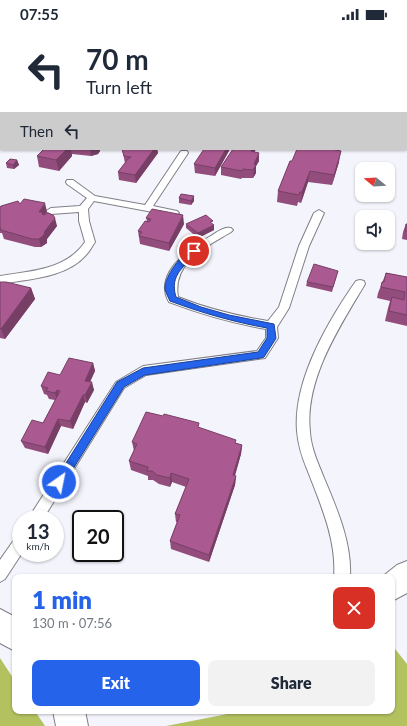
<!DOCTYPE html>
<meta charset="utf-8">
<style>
:root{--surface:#fff;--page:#f2f2f3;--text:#1f2937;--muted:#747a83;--accent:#2563eb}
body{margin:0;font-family:Lato,sans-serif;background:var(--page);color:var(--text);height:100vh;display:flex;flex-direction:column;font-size:15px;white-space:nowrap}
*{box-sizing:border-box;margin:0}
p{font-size:13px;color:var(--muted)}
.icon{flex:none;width:22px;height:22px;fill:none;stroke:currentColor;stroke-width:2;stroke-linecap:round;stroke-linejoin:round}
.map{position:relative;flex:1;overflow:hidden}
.panel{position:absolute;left:12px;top:546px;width:383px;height:140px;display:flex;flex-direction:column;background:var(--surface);border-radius:8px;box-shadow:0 1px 3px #0004}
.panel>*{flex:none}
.guide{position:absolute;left:0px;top:0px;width:407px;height:122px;box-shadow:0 1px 3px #0004;background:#fff;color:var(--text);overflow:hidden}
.needle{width:26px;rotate:288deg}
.controls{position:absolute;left:355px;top:134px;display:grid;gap:8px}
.controls a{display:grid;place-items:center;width:40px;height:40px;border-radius:8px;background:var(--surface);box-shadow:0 1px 3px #0004;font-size:20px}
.speed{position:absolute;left:12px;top:482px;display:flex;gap:8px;font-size:20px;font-weight:700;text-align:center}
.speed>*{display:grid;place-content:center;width:52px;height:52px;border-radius:50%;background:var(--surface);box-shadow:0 1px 3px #0004;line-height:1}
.speed small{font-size:10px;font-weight:400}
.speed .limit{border:2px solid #111;border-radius:6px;background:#fff;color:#111}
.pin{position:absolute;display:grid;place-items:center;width:34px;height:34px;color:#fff;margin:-17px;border:2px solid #fff;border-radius:50%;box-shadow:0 1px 4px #0007}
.me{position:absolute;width:44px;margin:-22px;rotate:33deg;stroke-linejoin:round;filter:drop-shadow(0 0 3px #0008)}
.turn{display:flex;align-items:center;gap:14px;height:84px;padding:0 20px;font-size:18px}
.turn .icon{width:52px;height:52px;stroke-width:2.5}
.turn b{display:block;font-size:28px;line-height:34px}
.then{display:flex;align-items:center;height:38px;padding:0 20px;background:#0003;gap:8px;font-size:15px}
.round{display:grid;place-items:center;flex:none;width:42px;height:42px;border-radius:8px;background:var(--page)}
.summary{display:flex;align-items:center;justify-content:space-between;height:68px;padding:0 20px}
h1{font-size:24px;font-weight:800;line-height:30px;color:var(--accent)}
.button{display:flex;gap:8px;margin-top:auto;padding:8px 20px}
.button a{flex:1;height:46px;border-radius:8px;background:var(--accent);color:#fff;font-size:16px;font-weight:800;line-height:46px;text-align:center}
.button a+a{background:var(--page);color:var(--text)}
.status{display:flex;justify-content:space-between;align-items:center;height:28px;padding:0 20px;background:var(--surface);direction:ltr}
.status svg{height:11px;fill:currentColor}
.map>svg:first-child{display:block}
</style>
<div class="status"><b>07:55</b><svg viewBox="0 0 49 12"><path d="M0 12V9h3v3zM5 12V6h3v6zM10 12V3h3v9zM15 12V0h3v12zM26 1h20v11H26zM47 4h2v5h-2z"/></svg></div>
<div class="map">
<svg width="407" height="698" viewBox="0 0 407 698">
<rect width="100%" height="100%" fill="#f4f4fc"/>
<path fill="#b3c15f" d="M392,617L407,636V698H166L243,683H392Z
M0,630L15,653V683H35L45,698H0Z"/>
<path fill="#5ca2e7" d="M0,0H407V91L406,1H1V53Z"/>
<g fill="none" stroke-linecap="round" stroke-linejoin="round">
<defs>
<path id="lane" d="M181,123H187L188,125L153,178L177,183L179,185L177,187L174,188L94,173L88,181L89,193L95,214C92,218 90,223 86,227C66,250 28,251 0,256V248C31,243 66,242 85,214L79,193V184L51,186L46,183L51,180L80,178L87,170L67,156L66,154L67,152H73L95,168L145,177Z
M319,182L324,185L309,218L289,280L277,299L278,310L265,330L146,347L124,360L43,491H28L116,354L143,338L257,323L266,310V301C232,295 201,286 169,274C153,246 189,221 209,209C216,205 224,198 231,200L233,202L231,204C206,219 172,234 178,269C208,281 237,288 268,293L279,279L299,218L314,185Z
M360,252L364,253L365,256C340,298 304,352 310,404C311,420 318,435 324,450C337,481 352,515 350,549H334C337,512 320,475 307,441C302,429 298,416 297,403C293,353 328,293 356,253Z
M21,507V525H22L5,551L0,554V532L16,509Z"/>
<path id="street" d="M407,533V565L392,573V549H382L397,537Z"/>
<path id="secondary" d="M0,581L15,589V623L0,615Z
M53,683H85L88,698H56Z"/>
</defs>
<use href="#lane" stroke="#807f86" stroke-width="2"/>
<use href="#street" stroke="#807f86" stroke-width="2"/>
<use href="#secondary" stroke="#807f86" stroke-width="2"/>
<use href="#lane" fill="#fff" fill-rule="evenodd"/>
<use href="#street" fill="#fff" fill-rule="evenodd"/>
<use href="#secondary" fill="#fff" fill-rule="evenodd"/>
</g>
<path fill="#924d7d" d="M0,84H1V94H0Z
M44,121H100V123L98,126L91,128L72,126V128L59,143L39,139L37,128Z
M122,121H157L158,125L136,155L119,152L118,144L125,135Z
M230,121L215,148L195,145L194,136Z
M233,121H256L254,124L259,133L256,138V145L253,150H242L241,151L221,147V139Z
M17,132L19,137L14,141L7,140L6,135Z
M290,133L339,134L332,157L308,154L301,175L298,174L297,178L277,174L278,163Z
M194,168V173L191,177L179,175V170Z
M20,176L47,184L45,186L57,198L47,211V215L41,219H35L4,211L2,205H0V179Z
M146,190L184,196L169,223L140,216L138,203L147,193Z
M186,196H213L214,202L198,210L186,200Z
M406,196H407V212L402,211L403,204Z
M338,243L332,264L306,258L307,254Z
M386,245L407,249V298L385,293L388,280L390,273L377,270L378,265Z
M0,254L31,260L35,271L5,311L0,310Z
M93,335L95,343L90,354L94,362L87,375L85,374L73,401L61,398L48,426L25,420L21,413L43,395L55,372L49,371L47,367L44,366L41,358L60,347Z
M199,400L236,415L242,417L241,426L235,448H236L235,457L209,534L171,521L170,513L177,494H176L175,486L186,459L172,454L170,459L159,456L153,452H148V448L131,442L129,433L134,423L132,414Z"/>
<path fill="#773f66" d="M1,66V80L0,81V67Z
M67,121H71L72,128L59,143L56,132Z
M90,121H100V123L98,126L91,128Z
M154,121H157L158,125L136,155L135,147Z
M226,121H230L215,148V140Z
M252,121H256L250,131L251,123Z
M341,123L339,134L332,157L334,147Z
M259,125V133L256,138V145L253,150L254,136Z
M17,132L19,137L14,141L13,137Z
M310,143L308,154L301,175L302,164Z
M194,168V173L191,177V173Z
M45,175L47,184L41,192L39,184Z
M183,187L184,196L169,223V215Z
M55,190L57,198L47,211V215L41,219L39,211Z
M214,197V202L198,210V205Z
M31,260L35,271L5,311L1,301Z
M93,335L95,343L87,360L85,353Z
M92,354L94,362L87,375L85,367Z
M57,362L59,370L58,373L55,365Z
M83,367L85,374L73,401L70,393Z
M58,391L61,398L48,426L45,419Z
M242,417L241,426L232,456L233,447Z
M171,445L172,454L170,459V450Z
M236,448L235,457L209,534V527Z"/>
<path fill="#aa5a91" stroke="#773f66" d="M0,75H1V84H0Z
M44,121H67L56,132L37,128Z
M122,121H154L135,147L118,144L128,131L131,129L124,128Z
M204,121H226L215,140L194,136Z
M233,121H252L251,123L259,125L254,136L256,137L253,142L243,141L242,143L221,139Z
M297,121H331L341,123L334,147L310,143L302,164H300L299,167L278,163L290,133H292Z
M10,131L17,132L13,137L6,135Z
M181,166L194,168L191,173L179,170Z
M24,171L45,175L39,184H42L43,187L48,185L53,187L55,190L45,203L44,207L39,211H32L1,202L0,199V179L1,178L18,173L20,176Z
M152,181L183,187L169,215L139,208L142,204L138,203L145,193L149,194L151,191L146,190Z
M206,187L213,193L210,194L214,197L198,205L186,196Z
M406,196H407V203H405Z
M314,236L338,243L333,259L307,254Z
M386,245L407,249V287L389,283L392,269L404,272L405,264L381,259L382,254H384Z
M0,254H6L31,260L1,301L0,300Z
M69,330L93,335L85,353L92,354L85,367H83L70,393L58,391L45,419L21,413L32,392L43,395L60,363L57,362L55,365L46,363L48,360L41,358L48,344L60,347Z
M146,384L163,388L164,386L199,395L198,399L236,412L235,415L242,417L233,447L236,448L209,527L170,513L180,487L175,486L189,451L171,445L170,450L157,447L152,443H147L148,439L129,433L137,416L132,414Z"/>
<path fill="#2563eb" stroke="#184099" d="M194,220L198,223C185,239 169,246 176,269L201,279L229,287L274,296L276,310L275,312L264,329L261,330L145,347L124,359L63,457L59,459L56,457L54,454L56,451L117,354L143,340L258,324L267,310V300C234,294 202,285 170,273C168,269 166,265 165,261C164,248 183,224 194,220Z"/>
</svg>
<div class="controls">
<a><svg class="needle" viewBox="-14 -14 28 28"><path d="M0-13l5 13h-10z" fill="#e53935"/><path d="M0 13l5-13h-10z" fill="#747a83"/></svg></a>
<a><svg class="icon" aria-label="sound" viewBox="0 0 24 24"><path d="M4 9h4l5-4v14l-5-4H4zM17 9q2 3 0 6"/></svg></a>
</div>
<div class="speed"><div>13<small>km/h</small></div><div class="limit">20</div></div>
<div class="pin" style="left:194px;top:223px;background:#d93025"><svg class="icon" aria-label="arrive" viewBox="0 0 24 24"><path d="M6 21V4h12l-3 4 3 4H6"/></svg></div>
<svg class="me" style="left:59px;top:454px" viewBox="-20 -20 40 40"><circle r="17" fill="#2563eb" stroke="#fff" stroke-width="3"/><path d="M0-11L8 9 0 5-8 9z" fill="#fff"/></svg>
<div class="guide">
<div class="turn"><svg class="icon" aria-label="left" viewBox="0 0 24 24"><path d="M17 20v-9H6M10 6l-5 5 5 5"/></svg><div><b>70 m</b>Turn left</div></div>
<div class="then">Then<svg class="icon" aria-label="left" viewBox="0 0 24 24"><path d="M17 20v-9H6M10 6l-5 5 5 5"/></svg></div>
</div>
<section class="panel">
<div class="summary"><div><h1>1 min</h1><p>130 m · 07:56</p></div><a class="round" style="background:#d93025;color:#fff"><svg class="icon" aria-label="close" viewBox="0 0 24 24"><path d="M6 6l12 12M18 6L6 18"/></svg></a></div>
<div class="button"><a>Exit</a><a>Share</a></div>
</section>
</div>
